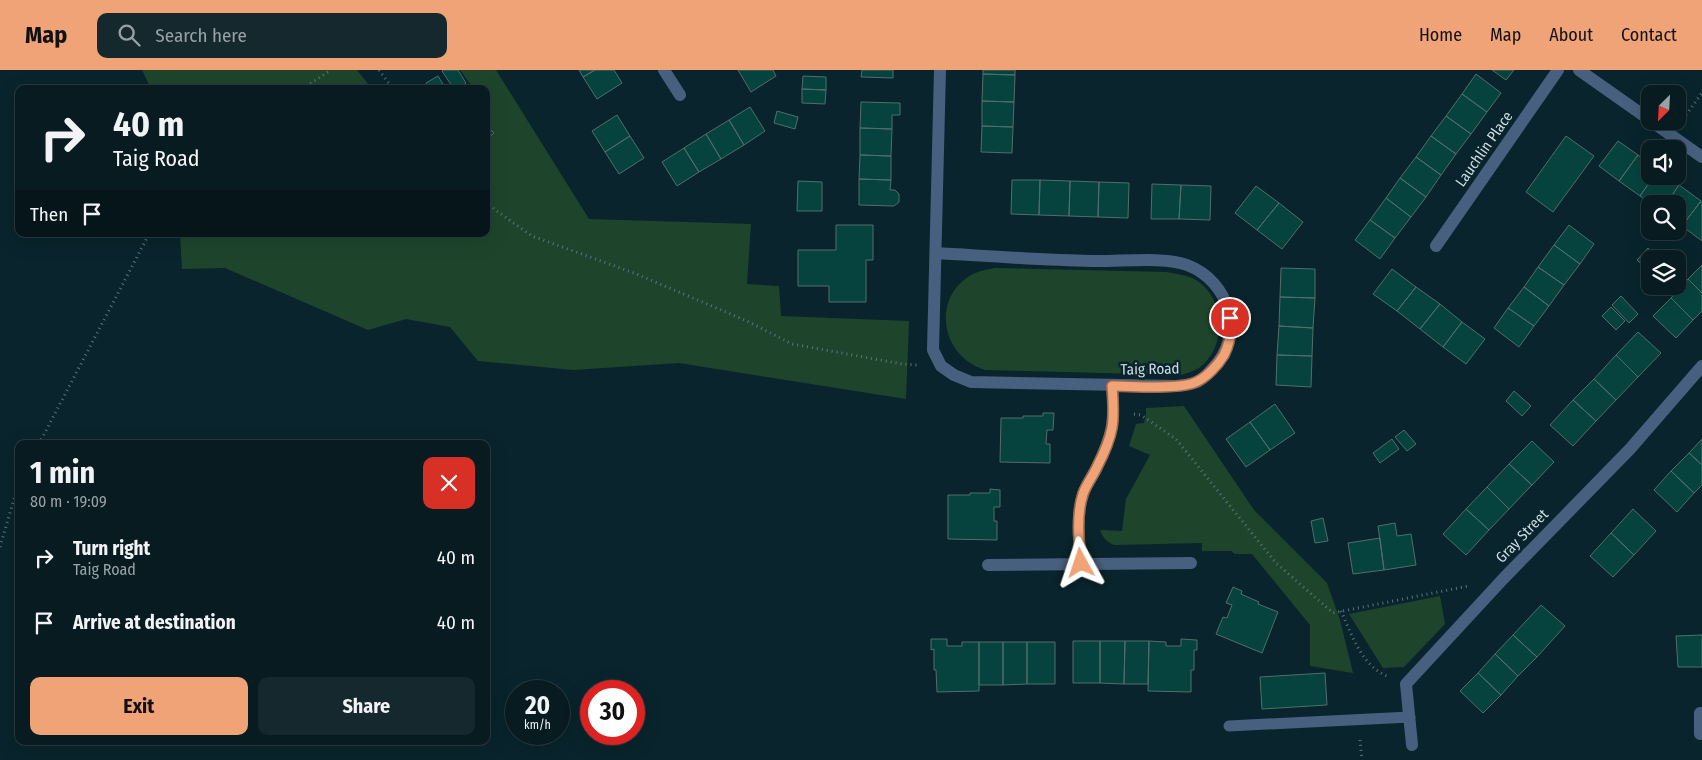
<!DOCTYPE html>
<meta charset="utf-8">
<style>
:root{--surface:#071b21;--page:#15282e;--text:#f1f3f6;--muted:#98a1a5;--line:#28393f;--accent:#efa377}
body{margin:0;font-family:"Fira Sans Condensed",sans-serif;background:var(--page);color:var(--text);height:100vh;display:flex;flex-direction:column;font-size:19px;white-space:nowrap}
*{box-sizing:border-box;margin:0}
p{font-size:16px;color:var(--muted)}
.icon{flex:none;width:28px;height:28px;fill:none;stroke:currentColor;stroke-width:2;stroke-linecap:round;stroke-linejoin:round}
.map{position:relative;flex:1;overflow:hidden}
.side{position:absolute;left:15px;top:370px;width:475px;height:305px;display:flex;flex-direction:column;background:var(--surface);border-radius:10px;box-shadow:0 5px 20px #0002,0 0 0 1px var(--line)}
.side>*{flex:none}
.top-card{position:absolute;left:15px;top:15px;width:475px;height:152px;border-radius:10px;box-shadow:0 5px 20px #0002,0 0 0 1px var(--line);background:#071b21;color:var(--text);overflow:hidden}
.needle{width:32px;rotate:204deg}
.tools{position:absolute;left:1641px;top:15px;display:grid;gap:10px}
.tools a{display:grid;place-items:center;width:45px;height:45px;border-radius:10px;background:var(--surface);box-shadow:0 5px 20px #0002,0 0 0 1px var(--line);font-size:25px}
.speed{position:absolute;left:505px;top:610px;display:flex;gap:10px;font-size:25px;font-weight:700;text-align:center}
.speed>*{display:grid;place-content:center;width:65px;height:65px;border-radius:50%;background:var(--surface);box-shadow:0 5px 20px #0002,0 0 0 1px var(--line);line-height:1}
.speed small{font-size:12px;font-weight:400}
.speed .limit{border:8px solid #d22;background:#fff;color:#111}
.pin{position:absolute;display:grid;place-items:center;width:42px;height:42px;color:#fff;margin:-21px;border:2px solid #fff;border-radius:50%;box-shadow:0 1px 5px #0007}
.me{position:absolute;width:55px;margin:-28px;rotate:355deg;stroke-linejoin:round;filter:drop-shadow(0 0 4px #0008)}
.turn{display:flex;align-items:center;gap:18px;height:105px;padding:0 15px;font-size:22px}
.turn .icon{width:65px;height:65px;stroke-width:2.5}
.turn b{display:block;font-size:35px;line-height:42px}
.then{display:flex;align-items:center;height:48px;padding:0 15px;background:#0003;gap:10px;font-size:19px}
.round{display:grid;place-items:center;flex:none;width:52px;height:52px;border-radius:10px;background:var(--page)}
.summary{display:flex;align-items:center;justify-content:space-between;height:85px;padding:0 15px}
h1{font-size:30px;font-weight:700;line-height:38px}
.primary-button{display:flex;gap:10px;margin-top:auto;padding:10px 15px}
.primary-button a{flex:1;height:58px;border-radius:10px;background:var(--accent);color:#111;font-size:20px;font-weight:700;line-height:58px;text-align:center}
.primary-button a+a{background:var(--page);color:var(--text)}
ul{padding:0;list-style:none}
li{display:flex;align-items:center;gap:15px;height:65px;padding:0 15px}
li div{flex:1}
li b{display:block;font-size:19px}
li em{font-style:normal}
header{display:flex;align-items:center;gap:30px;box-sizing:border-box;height:70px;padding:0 25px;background:var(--accent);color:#111}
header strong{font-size:24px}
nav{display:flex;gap:28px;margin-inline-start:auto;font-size:18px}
.search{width:350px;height:45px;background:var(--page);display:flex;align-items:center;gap:12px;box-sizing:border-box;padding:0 18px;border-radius:10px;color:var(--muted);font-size:19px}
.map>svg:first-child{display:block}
</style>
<header>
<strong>Map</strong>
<div class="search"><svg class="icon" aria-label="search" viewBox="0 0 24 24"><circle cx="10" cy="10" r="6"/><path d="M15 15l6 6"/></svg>Search here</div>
<nav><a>Home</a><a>Map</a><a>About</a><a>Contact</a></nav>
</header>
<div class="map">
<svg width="1702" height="690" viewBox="0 0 1702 690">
<rect width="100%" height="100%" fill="#09242c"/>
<path fill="#1e452c" d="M142,0H357L372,19H151Z
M460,0H496L589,149L751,154L747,214L779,216L781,246L909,251L906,329L679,293L573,300L478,291L450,257L406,249L368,260L225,198L182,199L180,164H486V19H464L470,14Z
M995,198L1166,202C1177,204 1187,205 1196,210C1226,228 1227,278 1199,298C1194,301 1187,303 1181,305L985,300C941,287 930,227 973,204C979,201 988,199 995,198Z
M1184,336L1254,440L1327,513L1340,550L1353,603L1310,596V555L1252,484H1235L1231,481H1202V473L1114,475C1107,472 1103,468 1100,460L1122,461L1126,429L1150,385L1129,376L1136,354L1144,353L1146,345V338Z
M1440,526L1445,554L1404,597L1383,598L1349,544Z"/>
<path fill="#07433e" stroke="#506e6b" d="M443,0H458L466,13L457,19H454L442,1Z
M579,0H595L583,7Z
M595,0H614L622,13L597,29L583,7Z
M738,0H773L776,6L751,22Z
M862,0H893V8L861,7Z
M983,0H1015V5L983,4Z
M1492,0H1514L1506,10Z
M983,4L1015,5L1014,32L982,31Z
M1476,4L1501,23L1487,42L1462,24Z
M438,6L446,19H430L426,13Z
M803,6L826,7V20L802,19Z
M802,19L826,20L825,34L802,33Z
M1462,24L1487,42L1471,64L1446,46Z
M982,31L1014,32L1013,57L982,56Z
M861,32L900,33V45H892V59L860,58Z
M750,37L765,61L744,75L729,50Z
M777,41L798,47L795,59L774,53Z
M617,45L630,66L605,82L592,61Z
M1446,46L1471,64L1456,84L1431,66Z
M729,50L744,75L721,89L706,64Z
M486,55L494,63L486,70Z
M982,56L1013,57L1012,83L981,82Z
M860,58L892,59L891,86L860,85Z
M706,64L721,89L699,102L684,78Z
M630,66L644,88L619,104L605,82Z
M1431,66L1456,84L1441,105L1416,87Z
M1566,66L1594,86L1553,142L1526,122Z
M1618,71L1638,85L1619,111L1599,96Z
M684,78L699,102L677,116L662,92Z
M860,85L891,86V110L859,109Z
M1638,85L1650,94V106H1654L1640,126L1619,111Z
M1416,87L1441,105L1426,127L1400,108Z
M1654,106H1667L1679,115L1666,134H1651L1640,126Z
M1400,108L1426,127L1411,147L1386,128Z
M859,109L891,110L890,120H895L899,124V132L894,136L859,135Z
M1012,110H1040L1039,145L1011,144Z
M1040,110L1070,111L1069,146L1039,145Z
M798,111L822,112V141H797Z
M1070,111L1099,112L1098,147L1069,146Z
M1099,112L1129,113L1128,148L1098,147Z
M1152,114L1181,115L1179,149H1151Z
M1181,115L1211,116L1210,150L1179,149Z
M1679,115L1701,131L1682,156L1678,153V134H1666Z
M1256,116L1279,133L1257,160L1235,143Z
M1386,128L1411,147L1395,168L1370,150Z
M1701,131L1702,132V171L1682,156Z
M1279,133L1303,152L1282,179L1257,160Z
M1370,150L1395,168L1380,189L1355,170Z
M836,155H873V190H866V232H829V216H798V180H836Z
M1569,155L1594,174L1580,194L1554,175Z
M1554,175L1580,194L1564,215L1538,197Z
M1648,178L1659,189H1650V202L1637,190Z
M1702,195V223L1688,209Z
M1538,197L1564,215L1549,236L1524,217Z
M1281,198L1315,199V228L1280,227Z
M1392,199L1416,217L1397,241L1373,224Z
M1688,209L1702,223V241L1693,250L1671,228Z
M1416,217L1440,234L1420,259L1397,241Z
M1524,217L1549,236L1534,256L1508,238Z
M1621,226L1638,244L1629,253L1612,235Z
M1280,227L1315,228L1313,258L1279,256Z
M1671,228L1693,250L1676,268L1653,246Z
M1440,234L1462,252L1443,277L1420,259Z
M1611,237L1625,251L1616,260L1602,246Z
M1508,238L1534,256L1519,277L1494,258Z
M1462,252L1485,269L1466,294L1443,277Z
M1279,256L1313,258L1312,286L1277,285Z
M1638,262L1661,283L1638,307L1616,285Z
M1277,285L1312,286L1311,317L1276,315Z
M1616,285L1638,307L1616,330L1594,309Z
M1594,309L1616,330L1596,351L1573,330Z
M1514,321L1531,336L1522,346L1506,331Z
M1573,330L1596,351L1573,376L1550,355Z
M1275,334L1295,363L1270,380L1250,352Z
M1043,343H1054L1053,360H1047L1046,374H1050V393L1000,392L1001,348H1023V346H1043Z
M1250,352L1270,380L1246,397L1226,369Z
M1404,360L1416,374L1407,381L1395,367Z
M1392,369L1399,379L1380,393L1373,383Z
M1702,369V395L1689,383Z
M1532,371L1554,392L1532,415L1509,394Z
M1689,383L1702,395V415L1694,423L1671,401Z
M1509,394L1532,415L1509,439L1487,417Z
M1671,401L1694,423L1677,442L1654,420Z
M1487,417L1509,439L1489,460L1466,439Z
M990,419L1000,420V437H994V451H997V470L948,469V425H970V423H990Z
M1466,439L1489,460L1466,485L1443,464Z
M1633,439L1656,461L1634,485L1611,463Z
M1323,448L1328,471L1315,473L1311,451Z
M1395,453L1397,466L1411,464L1416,495L1384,500L1378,456Z
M1611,463L1634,485L1613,507L1590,486Z
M1380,468L1384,500L1353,504L1348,473Z
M1233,517L1242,521L1241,524L1259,532L1258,534L1278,542L1262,583L1216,564L1223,547L1227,548L1232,535L1226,533Z
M1541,535L1565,556L1537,587L1513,565Z
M1513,565L1537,587L1518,606L1495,584Z
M1702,565V597H1678L1676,566Z
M931,569H947V576H962V572H979V621L937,622L936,600H934V579L931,580Z
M1181,569L1197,570V580H1194V600H1191V622L1148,621L1149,571L1166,572V576H1181Z
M1073,571H1100V613H1073Z
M1100,571H1125L1124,614L1100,613Z
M1125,571H1149L1148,614H1124Z
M979,572H1003V615H979Z
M1003,572H1027V614L1003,615Z
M1027,572H1055V614H1027Z
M1495,584L1518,606L1501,625L1478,603Z
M1325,603L1327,635L1262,639L1260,607Z
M1478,603L1501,625L1483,643L1460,621Z"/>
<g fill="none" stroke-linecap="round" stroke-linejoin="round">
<path stroke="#5d737a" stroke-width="3" stroke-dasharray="1 4" stroke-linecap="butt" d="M379,0L393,19
M302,19L331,0
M1683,49L1702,23
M486,131L494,139L532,166L634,203L747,251L792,274L902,294L917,295
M1134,344L1141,345L1176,369L1276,493L1333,543L1468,516
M39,374L149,164
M0,477L19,412
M1341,541C1352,565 1361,595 1387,606
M1360,670L1362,690"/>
<path stroke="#48607f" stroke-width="11" d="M1229,656L1410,647"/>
<path stroke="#48607f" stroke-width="12" d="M664,0L680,25
M1579,0L1650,50
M1651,51L1702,87
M1436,176L1558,0
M936,183C988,186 1040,190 1092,191C1118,192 1164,186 1187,195C1230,211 1246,266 1212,299C1208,304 1201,311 1194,313C1189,315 1182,315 1176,316L971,312L954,305L941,296L933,280L940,0
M1081,493C1079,472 1076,445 1083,424C1086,415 1093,406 1097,397C1113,364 1115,352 1112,316
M988,495L1191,493
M1700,643V664H1702
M1412,675L1406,614L1503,509L1630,379L1702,296"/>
</g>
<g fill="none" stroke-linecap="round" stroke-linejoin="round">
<defs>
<path id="route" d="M1081,493C1079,472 1076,445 1083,424C1086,415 1093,406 1097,397C1114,364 1115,352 1112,316C1132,316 1180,320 1196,312C1207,307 1218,295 1224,285C1230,273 1232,261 1230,248"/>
</defs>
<use href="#route" stroke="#9b6a4d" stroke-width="12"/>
<use href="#route" stroke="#efa377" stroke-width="9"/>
</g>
<g text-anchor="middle" stroke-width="5" stroke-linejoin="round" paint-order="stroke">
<g font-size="15" fill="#cddce2" stroke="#09242c">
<text transform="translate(1484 79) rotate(-55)" y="5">Lauchlin Place</text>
<text transform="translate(1150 299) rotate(-1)" y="5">Taig Road</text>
<text transform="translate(1522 466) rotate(-46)" y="5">Gray Street</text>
</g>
</g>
</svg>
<div class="tools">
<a><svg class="needle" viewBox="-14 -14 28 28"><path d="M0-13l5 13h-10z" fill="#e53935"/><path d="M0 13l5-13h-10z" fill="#98a1a5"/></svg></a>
<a><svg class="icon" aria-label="sound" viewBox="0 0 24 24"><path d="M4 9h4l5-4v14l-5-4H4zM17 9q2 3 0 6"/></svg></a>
<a><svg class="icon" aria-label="search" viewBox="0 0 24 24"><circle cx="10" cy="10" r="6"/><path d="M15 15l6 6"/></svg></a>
<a><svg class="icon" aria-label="layers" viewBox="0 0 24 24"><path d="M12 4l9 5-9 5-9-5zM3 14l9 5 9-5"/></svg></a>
</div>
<div class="speed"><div>20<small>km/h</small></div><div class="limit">30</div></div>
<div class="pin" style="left:1230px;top:248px;background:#d93025"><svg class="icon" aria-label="arrive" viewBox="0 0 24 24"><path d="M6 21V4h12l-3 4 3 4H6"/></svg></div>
<svg class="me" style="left:1081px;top:493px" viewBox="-20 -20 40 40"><path d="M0-17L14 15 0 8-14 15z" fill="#efa377" stroke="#fff" stroke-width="4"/></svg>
<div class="top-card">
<div class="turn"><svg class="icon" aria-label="right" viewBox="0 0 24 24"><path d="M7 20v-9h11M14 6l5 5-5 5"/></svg><div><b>40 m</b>Taig Road</div></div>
<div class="then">Then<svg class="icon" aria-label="arrive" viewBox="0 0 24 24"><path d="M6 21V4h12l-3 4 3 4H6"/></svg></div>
</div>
<section class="side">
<div class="summary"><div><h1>1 min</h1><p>80 m · 19:09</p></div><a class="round" style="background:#d93025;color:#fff"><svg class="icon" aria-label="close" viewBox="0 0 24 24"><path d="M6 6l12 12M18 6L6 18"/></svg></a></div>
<ul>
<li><svg class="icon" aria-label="right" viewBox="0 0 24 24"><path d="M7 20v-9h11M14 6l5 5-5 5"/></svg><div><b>Turn right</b><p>Taig Road</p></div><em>40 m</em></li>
<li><svg class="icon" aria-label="arrive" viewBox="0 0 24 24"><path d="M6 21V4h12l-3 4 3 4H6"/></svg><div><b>Arrive at destination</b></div><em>40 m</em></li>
</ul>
<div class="primary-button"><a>Exit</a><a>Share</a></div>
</section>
</div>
